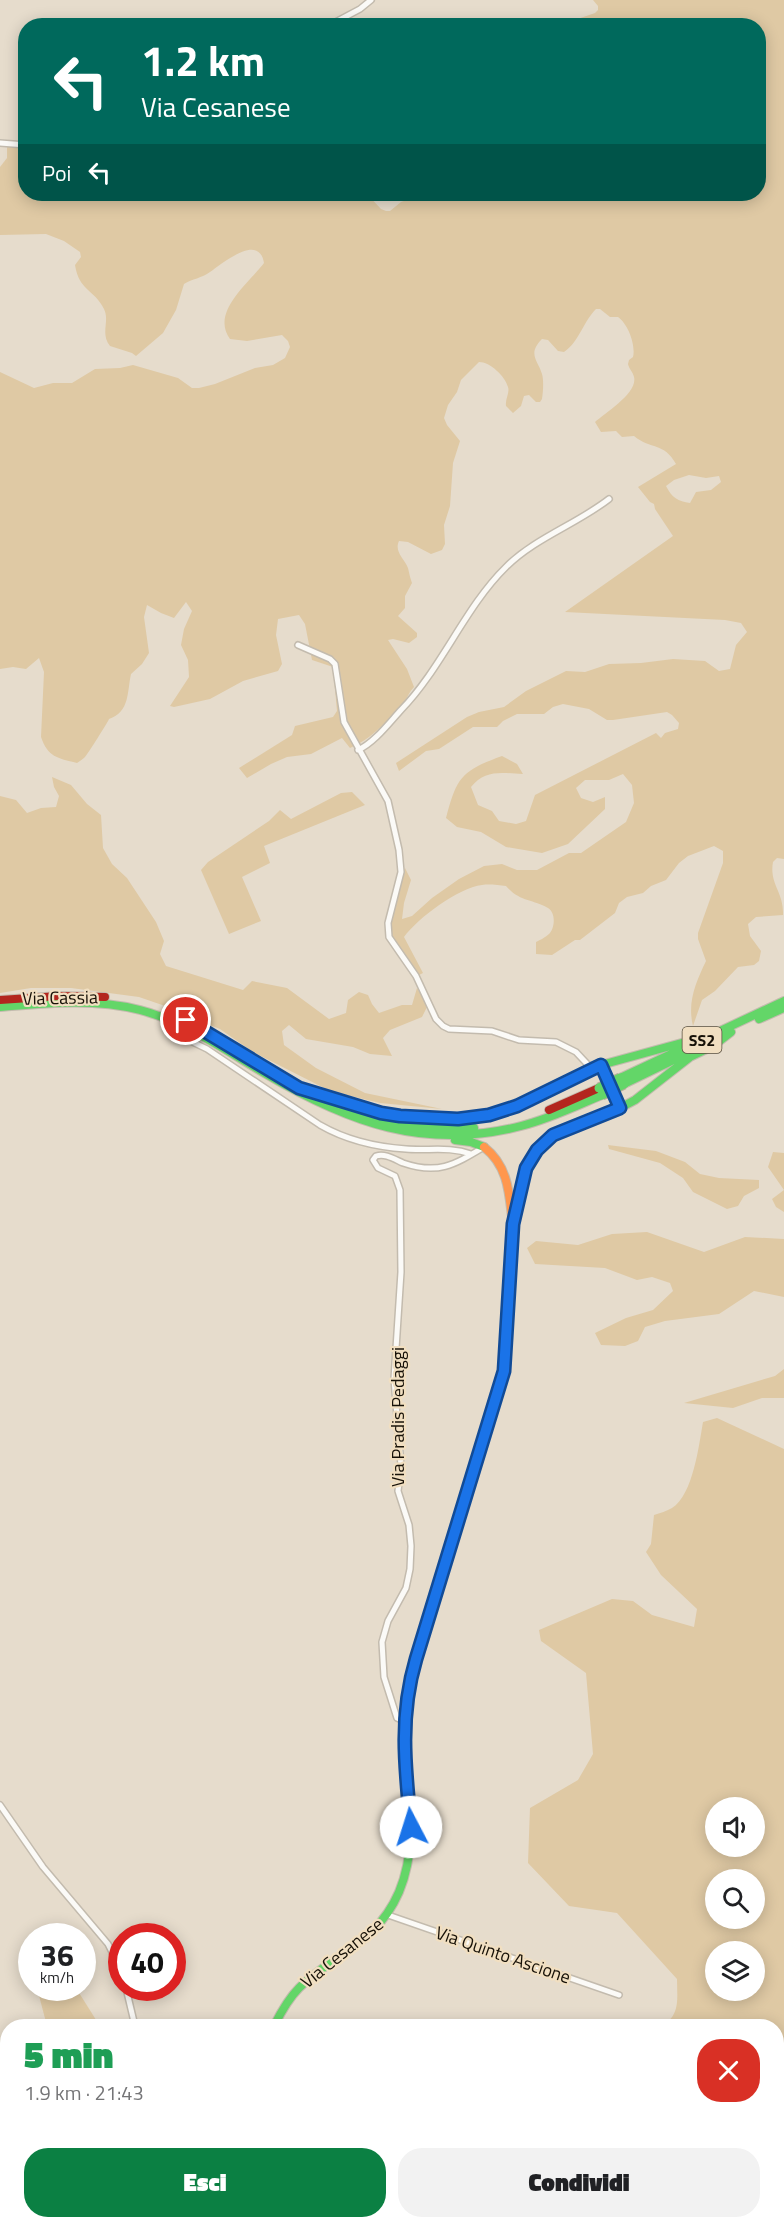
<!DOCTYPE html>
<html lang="it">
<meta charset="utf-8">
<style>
:root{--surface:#fff;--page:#f2f2f2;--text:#202124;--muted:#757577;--accent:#0b8043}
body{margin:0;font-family:"Titillium Web",sans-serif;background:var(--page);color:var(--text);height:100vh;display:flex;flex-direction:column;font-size:22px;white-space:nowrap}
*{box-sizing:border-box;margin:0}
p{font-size:20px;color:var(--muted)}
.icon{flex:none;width:33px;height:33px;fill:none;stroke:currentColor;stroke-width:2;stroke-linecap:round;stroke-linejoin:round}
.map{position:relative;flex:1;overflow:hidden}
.panel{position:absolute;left:0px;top:2019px;width:784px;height:210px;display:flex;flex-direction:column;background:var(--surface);border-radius:24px 24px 0 0;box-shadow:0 3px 15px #0003}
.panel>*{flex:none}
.top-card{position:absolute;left:18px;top:18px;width:748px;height:183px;border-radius:24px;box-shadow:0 3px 15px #0003;background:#00695c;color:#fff;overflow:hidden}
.buttons{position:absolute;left:705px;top:1797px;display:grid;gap:12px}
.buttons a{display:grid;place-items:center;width:60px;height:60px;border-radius:50%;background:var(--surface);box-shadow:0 3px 15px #0003;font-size:30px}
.speed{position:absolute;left:18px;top:1923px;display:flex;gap:12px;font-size:30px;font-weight:700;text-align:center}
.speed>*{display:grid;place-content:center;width:78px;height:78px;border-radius:50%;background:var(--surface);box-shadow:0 3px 15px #0003;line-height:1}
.speed small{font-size:15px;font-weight:400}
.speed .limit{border:9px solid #d22;background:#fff;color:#111}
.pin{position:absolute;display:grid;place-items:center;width:51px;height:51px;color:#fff;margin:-26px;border:3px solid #fff;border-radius:50%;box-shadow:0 2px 6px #0007}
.me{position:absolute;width:66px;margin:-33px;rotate:355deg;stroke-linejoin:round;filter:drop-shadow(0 0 4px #0008)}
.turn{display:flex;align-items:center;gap:21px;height:126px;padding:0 24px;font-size:27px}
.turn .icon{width:78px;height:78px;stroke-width:2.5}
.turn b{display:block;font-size:42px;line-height:51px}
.then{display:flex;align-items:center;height:57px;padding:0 24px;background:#0003;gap:12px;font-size:22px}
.round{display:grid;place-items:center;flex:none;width:63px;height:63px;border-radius:24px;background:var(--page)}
.overview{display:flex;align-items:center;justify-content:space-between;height:102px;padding:0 24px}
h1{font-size:36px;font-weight:800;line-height:45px;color:#1e9e55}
.primary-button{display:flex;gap:12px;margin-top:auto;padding:12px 24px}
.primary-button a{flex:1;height:69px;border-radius:24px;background:var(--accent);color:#fff;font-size:24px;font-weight:800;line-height:69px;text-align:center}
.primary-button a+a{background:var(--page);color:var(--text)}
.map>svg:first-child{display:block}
</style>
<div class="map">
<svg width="784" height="2229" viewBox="0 0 784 2229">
<rect width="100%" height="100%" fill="#e6dccc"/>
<path fill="#dfc9a4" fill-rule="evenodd" d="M593,0H784V859L777,858L773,862C769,884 784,892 783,915L756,917L748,924L750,936L761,951L759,961L754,965L738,967L715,991L702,1000L693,1026C687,1002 696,982 706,961L698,939V933L723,863V851L714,846L688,856L679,863L666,880L651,886L643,893L627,897L619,903L615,913L580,940H575L552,955L536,954V942C540,940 546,937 549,934C555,928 556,913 548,908C533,899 520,902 506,886C498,885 489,884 482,885C458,888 418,918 404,937L423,973L419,975C410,965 395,951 391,937C385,919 400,886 405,868L411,880L404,903L402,919L412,916L432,898L459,879L484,866L502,864L517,870H537L569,853H581L626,822L634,803L632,785L623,774L609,780H585L576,788L581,798L593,802L605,797V809L568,844L542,853L506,847L481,832L457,827L446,818C457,777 461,771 502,756L517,764L523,774C502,773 485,769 471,787L478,805L492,811L499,821L516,824L526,821L535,795L656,733L661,738L665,733L678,729L679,723L672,715L667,712L613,720H607L589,709L563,704L553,707L544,714H517L503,721L497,727H473L439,749L426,751L399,771L396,763L467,717L479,712L504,707L526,691L566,671L585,672L609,664L641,663L673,659L705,661L719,671L730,669L736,645L747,632L741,623L725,620L565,612L673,536L655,509L654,504L650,502L638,487L676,464C664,442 651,450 634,436L622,437L616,431L601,432L595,422C605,413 638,393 634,377C633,372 629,369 628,364L629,360L633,357C636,345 628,324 618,317H610L600,309H596C583,322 579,342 564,352L558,351L548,340L542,339C527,354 538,360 542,374C544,381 543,392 542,399L540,402H536L529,395L524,396L521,406L513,413L506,406C505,399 510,393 508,387C505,376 490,362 479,362L461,380L457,392L448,405L444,418L447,425L460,441L453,463L450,506L444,525L445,544L442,550L431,554L408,542L399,541C394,552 404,558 408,568C409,572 410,578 412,583L405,596V608L398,616L417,633V637L409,643L393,639L388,640L407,669L414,687C409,692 408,697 404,702C389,720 370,740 350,748L342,738L311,754L287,757L271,764L247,778L239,768L292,735L295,726L333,717L337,711L333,667L312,660L305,624L299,615L278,619L276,635L282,664L278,671L243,681L210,699L174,707L170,706L189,677L188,660L181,645L184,629L192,611L186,602L174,618L161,613L147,605L144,617L149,653L142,664L131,674C127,692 130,712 109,719C108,722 87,755 85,757C83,759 80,761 77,763C57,758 48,757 41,737L44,672L39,658L26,669L13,667L0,669V372L34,388L53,383H72L95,369L120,368L133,365L178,378L192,388H199L215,384L255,368L273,365L285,358L290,347L288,341L282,335L247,341L230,339C210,312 250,282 264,263C259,232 222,264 210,272C202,278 192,279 184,284L176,310L163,333L136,356L132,353L110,346C100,334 110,321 104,309C94,289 79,291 75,265L81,257L80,252L64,241L46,234L0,235V167L7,158V146L25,148L26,194H246L266,196L279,194H367L381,209L386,211H390L401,202L423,194H759V26L560,25L595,13L598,10V6ZM689,475L706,478L719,476L721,482L711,490L696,492L690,503C678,501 672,498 666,486L674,480Z
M52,777L71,785L87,804L101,815L103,848L112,864L127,878L156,922L164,941L160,954L166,966L243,990L252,981L287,988L329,1019L346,1013L348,1000L359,992L368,995L372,1004L379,1013L402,1005H412L417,988L428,1005L422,1017L390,1030L383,1038L392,1056L370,1054L353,1047L306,1039L289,1025L282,1031L284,1045L316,1068L365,1093L442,1109L380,1103L330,1091L253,1052L220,1029L200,1021L183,1009L168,1007L139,997L71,988H31L0,993V796L16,800L27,813L41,808L56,807L59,796L54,787Z
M352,792L365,805L264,846L270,863L242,877L261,921L229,934L201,870L208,862L269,821L280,810L291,819L341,793Z
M608,1145L656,1151L685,1162L700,1174L719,1178L759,1180V1188L744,1196L738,1206L727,1209L693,1192L683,1178L660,1163L609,1149Z
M773,1152L784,1153V1212L776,1207L772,1199L784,1190L768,1167Z
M647,1232L704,1252L745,1237L784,1239V1297L754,1291L719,1314L665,1321L645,1327L638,1341L625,1346L601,1345L595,1333L626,1318L653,1310L673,1291L670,1283L652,1277L637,1280L605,1268L535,1264L527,1248L536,1241L578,1245L612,1234Z
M784,1369V1398H762L733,1408L684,1403L775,1376Z
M717,1418L784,1449V2216L777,2213V2026H661C681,2017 677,1997 677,1979L617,1913L569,1906L528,1863L530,1808L578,1780L593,1754L586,1673L541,1641L539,1630L612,1599L633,1601L652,1615L694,1627L697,1609L661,1575L646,1552L651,1544L654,1515C660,1513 667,1511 672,1508C693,1495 699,1445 703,1422ZM716,1808H754V1846H716ZM716,1880H754V1918H716ZM716,1952H754V1990H716Z
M37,1988H76L98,2023V2026H47Z"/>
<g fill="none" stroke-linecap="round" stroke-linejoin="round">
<defs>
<path id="street" d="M328,26L360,9L371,0
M0,143L26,145
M298,645L330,659L335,664L344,722L388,801L399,850L401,872L388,923L389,937L416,976L436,1019L443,1026L449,1029L492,1031L519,1040L556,1042L576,1052L591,1068
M358,750C374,743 389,723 401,710C442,668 465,607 506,567C535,538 577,524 609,499
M180,1036L207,1049L320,1125C346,1140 376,1147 406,1149C428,1151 449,1146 471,1154
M404,1721L397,1718L384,1677L382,1642L388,1621L406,1588L410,1569L411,1546L409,1525L398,1491L401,1466L394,1379L401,1272L400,1190L395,1176L378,1168L373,1160L376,1156C385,1153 394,1159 403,1163C438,1175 454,1165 484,1147
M0,1805L43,1867L108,1944L122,1972
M388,1915L619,1995
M126,1988L135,2026"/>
<path id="fast" d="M0,1007C47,1003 94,998 140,1010C186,1022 225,1050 266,1074C348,1122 425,1151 521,1126C549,1119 576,1106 602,1095
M759,1019L784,1008
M601,1065L689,1041
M620,1078L784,1001
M624,1084L684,1055
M299,1087C360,1107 426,1131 491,1114C527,1105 559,1085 591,1068
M333,1104C380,1121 424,1131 474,1128
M620,1108L635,1100L690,1057L713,1046L731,1032
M455,1140L471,1142L484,1147
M510,1279C512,1233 512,1166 551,1136C564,1127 603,1115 620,1108L601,1065L598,1066
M274,2026C281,2012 288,1999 299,1988C335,1952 376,1945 399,1892C425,1830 399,1764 407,1699C411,1671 421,1643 429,1616C443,1572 456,1529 469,1485
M456,2222L474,2229"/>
<path id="slow" d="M484,1147C507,1165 509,1190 512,1217
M469,1485L504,1371L510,1279
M234,2229L245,2222"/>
<path id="jam" d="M0,1000L59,996L105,997
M549,1110L599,1088"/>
</defs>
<use href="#street" stroke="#c3bbae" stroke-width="8"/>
<use href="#fast" stroke="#c3bbae" stroke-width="10"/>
<use href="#slow" stroke="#c3bbae" stroke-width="10"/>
<use href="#jam" stroke="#c3bbae" stroke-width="10"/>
<use href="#street" stroke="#fbfaf7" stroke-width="5"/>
<use href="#fast" stroke="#63d668" stroke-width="8"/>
<use href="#slow" stroke="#ff974d" stroke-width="8"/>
<use href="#jam" stroke="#b3261e" stroke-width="8"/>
<defs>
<path id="fast-bridge" d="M599,1088L620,1078
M602,1095L624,1084"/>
</defs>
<use href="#fast-bridge" stroke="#b6ac9a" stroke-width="11" stroke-linecap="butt"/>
<use href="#fast-bridge" stroke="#63d668" stroke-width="9"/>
</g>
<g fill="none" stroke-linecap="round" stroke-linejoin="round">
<defs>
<path id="route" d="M186,1020L299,1088L381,1113L400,1116L458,1119L489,1115L517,1106L601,1065L620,1108L553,1135L537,1150L526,1168L513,1224L504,1371L416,1659C399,1716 405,1768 411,1827"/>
</defs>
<use href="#route" stroke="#114b97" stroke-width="15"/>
<use href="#route" stroke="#1a73e8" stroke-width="10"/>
</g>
<g text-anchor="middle" stroke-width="4.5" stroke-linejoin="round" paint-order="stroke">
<rect fill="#f1dfc1" stroke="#584f3f" stroke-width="1.5" x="682.5" y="1027" width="39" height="26" rx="4.5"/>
<g font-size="16" font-weight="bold" fill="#171107">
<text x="702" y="1046">SS2</text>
</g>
<g font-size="18" fill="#171107" stroke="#f1dfc1">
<text transform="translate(60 998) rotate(-1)" y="6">Via Cassia</text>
<text transform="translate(398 1417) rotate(-90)" y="6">Via Pradis Pedaggi</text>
<text transform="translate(342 1953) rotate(-39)" y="6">Via Cesanese</text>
<text transform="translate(503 1955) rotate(19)" y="6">Via Quinto Ascione</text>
</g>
</g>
</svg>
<div class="buttons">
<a><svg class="icon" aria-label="sound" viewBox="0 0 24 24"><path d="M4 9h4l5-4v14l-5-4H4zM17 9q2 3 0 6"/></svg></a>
<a><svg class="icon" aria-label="search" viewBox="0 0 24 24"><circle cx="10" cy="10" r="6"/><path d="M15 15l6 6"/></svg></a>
<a><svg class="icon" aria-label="layers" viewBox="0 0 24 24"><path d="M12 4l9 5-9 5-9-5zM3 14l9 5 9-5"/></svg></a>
</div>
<div class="speed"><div>36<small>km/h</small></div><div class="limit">40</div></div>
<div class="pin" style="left:186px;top:1020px;background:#d93025"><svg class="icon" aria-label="arrive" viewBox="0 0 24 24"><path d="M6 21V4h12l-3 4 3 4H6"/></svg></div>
<svg class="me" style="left:411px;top:1827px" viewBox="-20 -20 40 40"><circle r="19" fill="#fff"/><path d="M0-13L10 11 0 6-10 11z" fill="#1a73e8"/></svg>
<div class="top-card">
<div class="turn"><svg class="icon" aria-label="left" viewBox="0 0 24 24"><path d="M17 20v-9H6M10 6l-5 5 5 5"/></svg><div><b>1.2 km</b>Via Cesanese</div></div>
<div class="then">Poi<svg class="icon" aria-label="left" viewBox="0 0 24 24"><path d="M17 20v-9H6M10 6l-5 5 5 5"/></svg></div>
</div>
<section class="panel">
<div class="overview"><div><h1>5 min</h1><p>1.9 km · 21:43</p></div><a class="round" style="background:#d93025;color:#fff"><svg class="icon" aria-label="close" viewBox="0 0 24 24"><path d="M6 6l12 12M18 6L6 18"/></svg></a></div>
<div class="primary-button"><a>Esci</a><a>Condividi</a></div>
</section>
</div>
